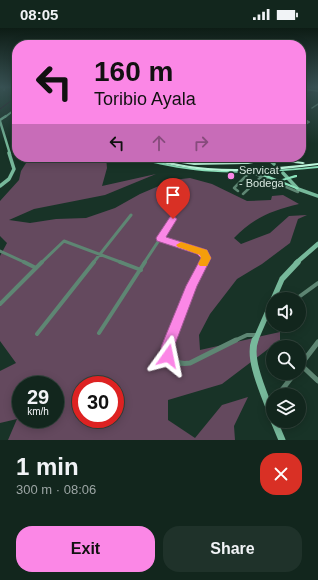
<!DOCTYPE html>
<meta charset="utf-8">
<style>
:root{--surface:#12261d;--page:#1f322a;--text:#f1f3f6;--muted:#9ca5a4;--line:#31433b;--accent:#fb87e6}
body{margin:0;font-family:Arial,sans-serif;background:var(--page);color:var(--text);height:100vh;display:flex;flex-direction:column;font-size:15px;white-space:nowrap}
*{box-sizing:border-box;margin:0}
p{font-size:13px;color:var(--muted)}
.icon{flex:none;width:22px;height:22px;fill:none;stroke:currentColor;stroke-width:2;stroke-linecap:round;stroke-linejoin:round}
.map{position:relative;height:412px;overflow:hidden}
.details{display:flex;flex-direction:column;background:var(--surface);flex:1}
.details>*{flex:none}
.top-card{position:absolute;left:12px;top:12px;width:294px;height:122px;border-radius:16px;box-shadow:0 2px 10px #0003,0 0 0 1px var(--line);background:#fb87e6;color:#111;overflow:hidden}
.controls{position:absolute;left:266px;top:264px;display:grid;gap:8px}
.controls a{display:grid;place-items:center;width:40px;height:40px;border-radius:50%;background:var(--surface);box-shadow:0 2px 10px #0003,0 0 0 1px var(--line);font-size:20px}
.speed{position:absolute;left:12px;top:348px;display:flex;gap:8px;font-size:20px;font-weight:700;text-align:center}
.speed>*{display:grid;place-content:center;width:52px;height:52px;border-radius:50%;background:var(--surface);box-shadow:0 2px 10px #0003,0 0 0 1px var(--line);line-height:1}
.speed small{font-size:10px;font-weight:400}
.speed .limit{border:6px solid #d22;background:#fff;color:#111}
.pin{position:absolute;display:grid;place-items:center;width:34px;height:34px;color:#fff;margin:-41px -17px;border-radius:50% 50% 50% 0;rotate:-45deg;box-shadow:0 0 4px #0007}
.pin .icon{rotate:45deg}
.me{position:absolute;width:44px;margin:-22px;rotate:12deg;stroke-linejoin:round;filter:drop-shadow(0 0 3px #0008)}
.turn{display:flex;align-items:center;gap:14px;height:84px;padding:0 16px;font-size:18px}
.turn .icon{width:52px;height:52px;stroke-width:2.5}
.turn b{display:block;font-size:28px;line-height:34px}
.lanes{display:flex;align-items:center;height:38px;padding:0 16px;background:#0003;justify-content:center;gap:20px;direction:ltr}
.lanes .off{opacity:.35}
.round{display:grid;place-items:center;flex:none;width:42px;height:42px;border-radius:16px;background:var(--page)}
.head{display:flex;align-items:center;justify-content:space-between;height:68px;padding:0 16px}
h1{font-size:24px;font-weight:800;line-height:30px}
.action{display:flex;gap:8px;margin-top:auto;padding:8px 16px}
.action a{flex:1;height:46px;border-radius:16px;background:var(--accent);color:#111;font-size:16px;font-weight:800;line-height:46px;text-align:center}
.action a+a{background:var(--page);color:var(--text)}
.status{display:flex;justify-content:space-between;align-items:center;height:28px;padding:0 20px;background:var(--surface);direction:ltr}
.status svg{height:11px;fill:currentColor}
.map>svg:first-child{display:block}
</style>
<div class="status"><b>08:05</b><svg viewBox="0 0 49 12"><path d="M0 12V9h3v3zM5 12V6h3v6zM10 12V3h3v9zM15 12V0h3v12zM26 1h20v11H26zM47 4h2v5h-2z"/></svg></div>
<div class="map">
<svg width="318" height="412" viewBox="0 0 318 412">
<rect width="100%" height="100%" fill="#183327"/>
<path fill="#64495e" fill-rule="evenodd" d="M36,129H54L52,133L56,129H106L107,140L102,158L156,146L105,167L34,181L9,192L30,195L56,191L86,190L115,180L140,166L173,152L190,150L212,156L247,173L271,172L272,168L283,167L299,176C273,182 253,190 234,210L241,216L270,205L289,188L307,187L298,191L290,215L262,236L237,251L210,286L199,307L200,322L280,304V312L222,356L168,372V392L195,410L222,377L248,369L234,398L235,412H8L17,391L0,395V343L16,335L0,313V228L7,215L0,208V173L19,152L21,143L26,135ZM21,357H55V391H21ZM81,357H115V391H81Z"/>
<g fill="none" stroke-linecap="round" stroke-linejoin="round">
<path stroke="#2d1228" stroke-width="1" d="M301,72L306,66L312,64
M0,81L12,72L10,68L15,62"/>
<path stroke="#5e8673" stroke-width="1.5" d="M301,61L318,63
M4,62L5,59
M13,74L17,72
M312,80L318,76
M301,85L306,87L304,89"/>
<path stroke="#5e8673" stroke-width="2" d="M301,99L309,94L302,90L305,88"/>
<path stroke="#5e8673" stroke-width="2.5" d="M220,130L222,129
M253,145L298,164
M238,163L234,160L249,145
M243,166L261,149"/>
<path stroke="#5e8673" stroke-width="3" d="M161,211L204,225L206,230L203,235
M0,223L26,235
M41,235L64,213L123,235
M93,235L131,187
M144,235L173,191"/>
<path stroke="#5e8673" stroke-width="4" d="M24,234L36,240
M120,234L141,242
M296,271L318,255
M0,276L42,234
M99,305L145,234
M37,306L94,234
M170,313L192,258L204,234
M234,313L247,307H256"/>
<path stroke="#5e8673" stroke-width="5" d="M171,312L168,319L171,331C177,336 183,336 190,335L236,312
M301,337L318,353
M299,339L318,314
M278,367L295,345"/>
<path stroke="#77b99b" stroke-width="2" d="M17,64V67
M5,89L17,80"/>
<path stroke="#77b99b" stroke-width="2.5" d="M0,92L6,88
M0,93L10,126"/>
<path stroke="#77b99b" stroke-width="3.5" d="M266,129L274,136
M283,145L298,161L318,168
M0,158L9,151L14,141L9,125"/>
<path stroke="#77b99b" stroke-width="4.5" d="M296,235L318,216"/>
<path stroke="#77b99b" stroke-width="5.5" d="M255,313L282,251L298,234"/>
<path stroke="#77b99b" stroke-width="7" d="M255,312C247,332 266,369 273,390
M274,393L282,412"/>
<path fill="#8ae0ba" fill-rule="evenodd" d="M136,129C145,129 152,132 160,134C174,138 188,140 202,141C240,146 280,142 318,138V140C268,145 218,148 168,138C158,136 146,134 136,129Z
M260,145H262L279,152L295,147H297V149L282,153L299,160L298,161H296L260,147Z"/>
<path fill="#bffade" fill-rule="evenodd" d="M145,129C154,129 161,132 169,134C182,137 195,139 208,140C245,143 282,139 318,135V137C271,143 224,147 177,138C167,136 154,134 145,129Z
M269,130L303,134L305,135L303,136L269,132L248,136L194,137L175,134L173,133L175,132L196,135L248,134Z"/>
</g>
<linearGradient id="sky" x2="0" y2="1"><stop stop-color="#0d1c15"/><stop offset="0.51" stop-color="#375052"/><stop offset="1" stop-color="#375052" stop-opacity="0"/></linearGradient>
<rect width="318" height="116" fill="url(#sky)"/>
<path fill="#fb87e6" stroke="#a35896" d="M173,188L177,191L166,209L204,221L207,222L211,230L197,258L174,319L173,332L168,334L163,332L161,319L186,258L201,230L197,226L157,213L156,210L170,189Z"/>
<path fill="#f59e0b" d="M181,214L207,222L211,230L207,238H200L198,236L201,230L200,227L178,219L176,217Z"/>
<circle fill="#fb87e6" stroke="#183327" stroke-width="1.5" cx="231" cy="148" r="4"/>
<g text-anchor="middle" stroke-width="4" stroke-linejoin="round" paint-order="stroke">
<g font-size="11" fill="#d7e7df" stroke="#183327" text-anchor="start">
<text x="239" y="146">Servicat<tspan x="239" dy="13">- Bodega</tspan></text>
</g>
</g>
</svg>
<div class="controls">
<a><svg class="icon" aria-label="sound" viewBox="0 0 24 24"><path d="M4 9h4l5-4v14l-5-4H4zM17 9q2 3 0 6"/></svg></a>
<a><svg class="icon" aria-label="search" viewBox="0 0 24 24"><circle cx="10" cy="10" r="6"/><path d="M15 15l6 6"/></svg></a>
<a><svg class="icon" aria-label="layers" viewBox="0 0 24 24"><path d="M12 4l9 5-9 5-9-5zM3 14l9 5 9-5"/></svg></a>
</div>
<div class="speed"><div>29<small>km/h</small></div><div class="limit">30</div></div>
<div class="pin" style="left:173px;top:191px;background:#d93025"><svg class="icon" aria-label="arrive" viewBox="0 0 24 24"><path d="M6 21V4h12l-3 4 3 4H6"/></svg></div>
<svg class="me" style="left:168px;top:328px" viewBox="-20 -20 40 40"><path d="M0-17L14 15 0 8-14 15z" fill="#fb87e6" stroke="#fff" stroke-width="4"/></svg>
<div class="top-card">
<div class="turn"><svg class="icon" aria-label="left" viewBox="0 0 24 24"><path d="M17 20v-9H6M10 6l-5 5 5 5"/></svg><div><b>160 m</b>Toribio Ayala</div></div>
<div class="lanes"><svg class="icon" aria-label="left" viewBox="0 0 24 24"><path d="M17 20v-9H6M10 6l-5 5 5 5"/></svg><svg class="icon off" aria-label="ahead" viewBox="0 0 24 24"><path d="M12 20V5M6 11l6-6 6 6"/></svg><svg class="icon off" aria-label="right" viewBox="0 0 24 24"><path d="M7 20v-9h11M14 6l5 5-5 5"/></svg></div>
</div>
</div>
<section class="details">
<div class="head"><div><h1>1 min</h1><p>300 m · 08:06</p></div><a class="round" style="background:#d93025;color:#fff"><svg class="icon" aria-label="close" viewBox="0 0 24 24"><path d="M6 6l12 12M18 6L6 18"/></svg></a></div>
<div class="action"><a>Exit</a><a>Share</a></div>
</section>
